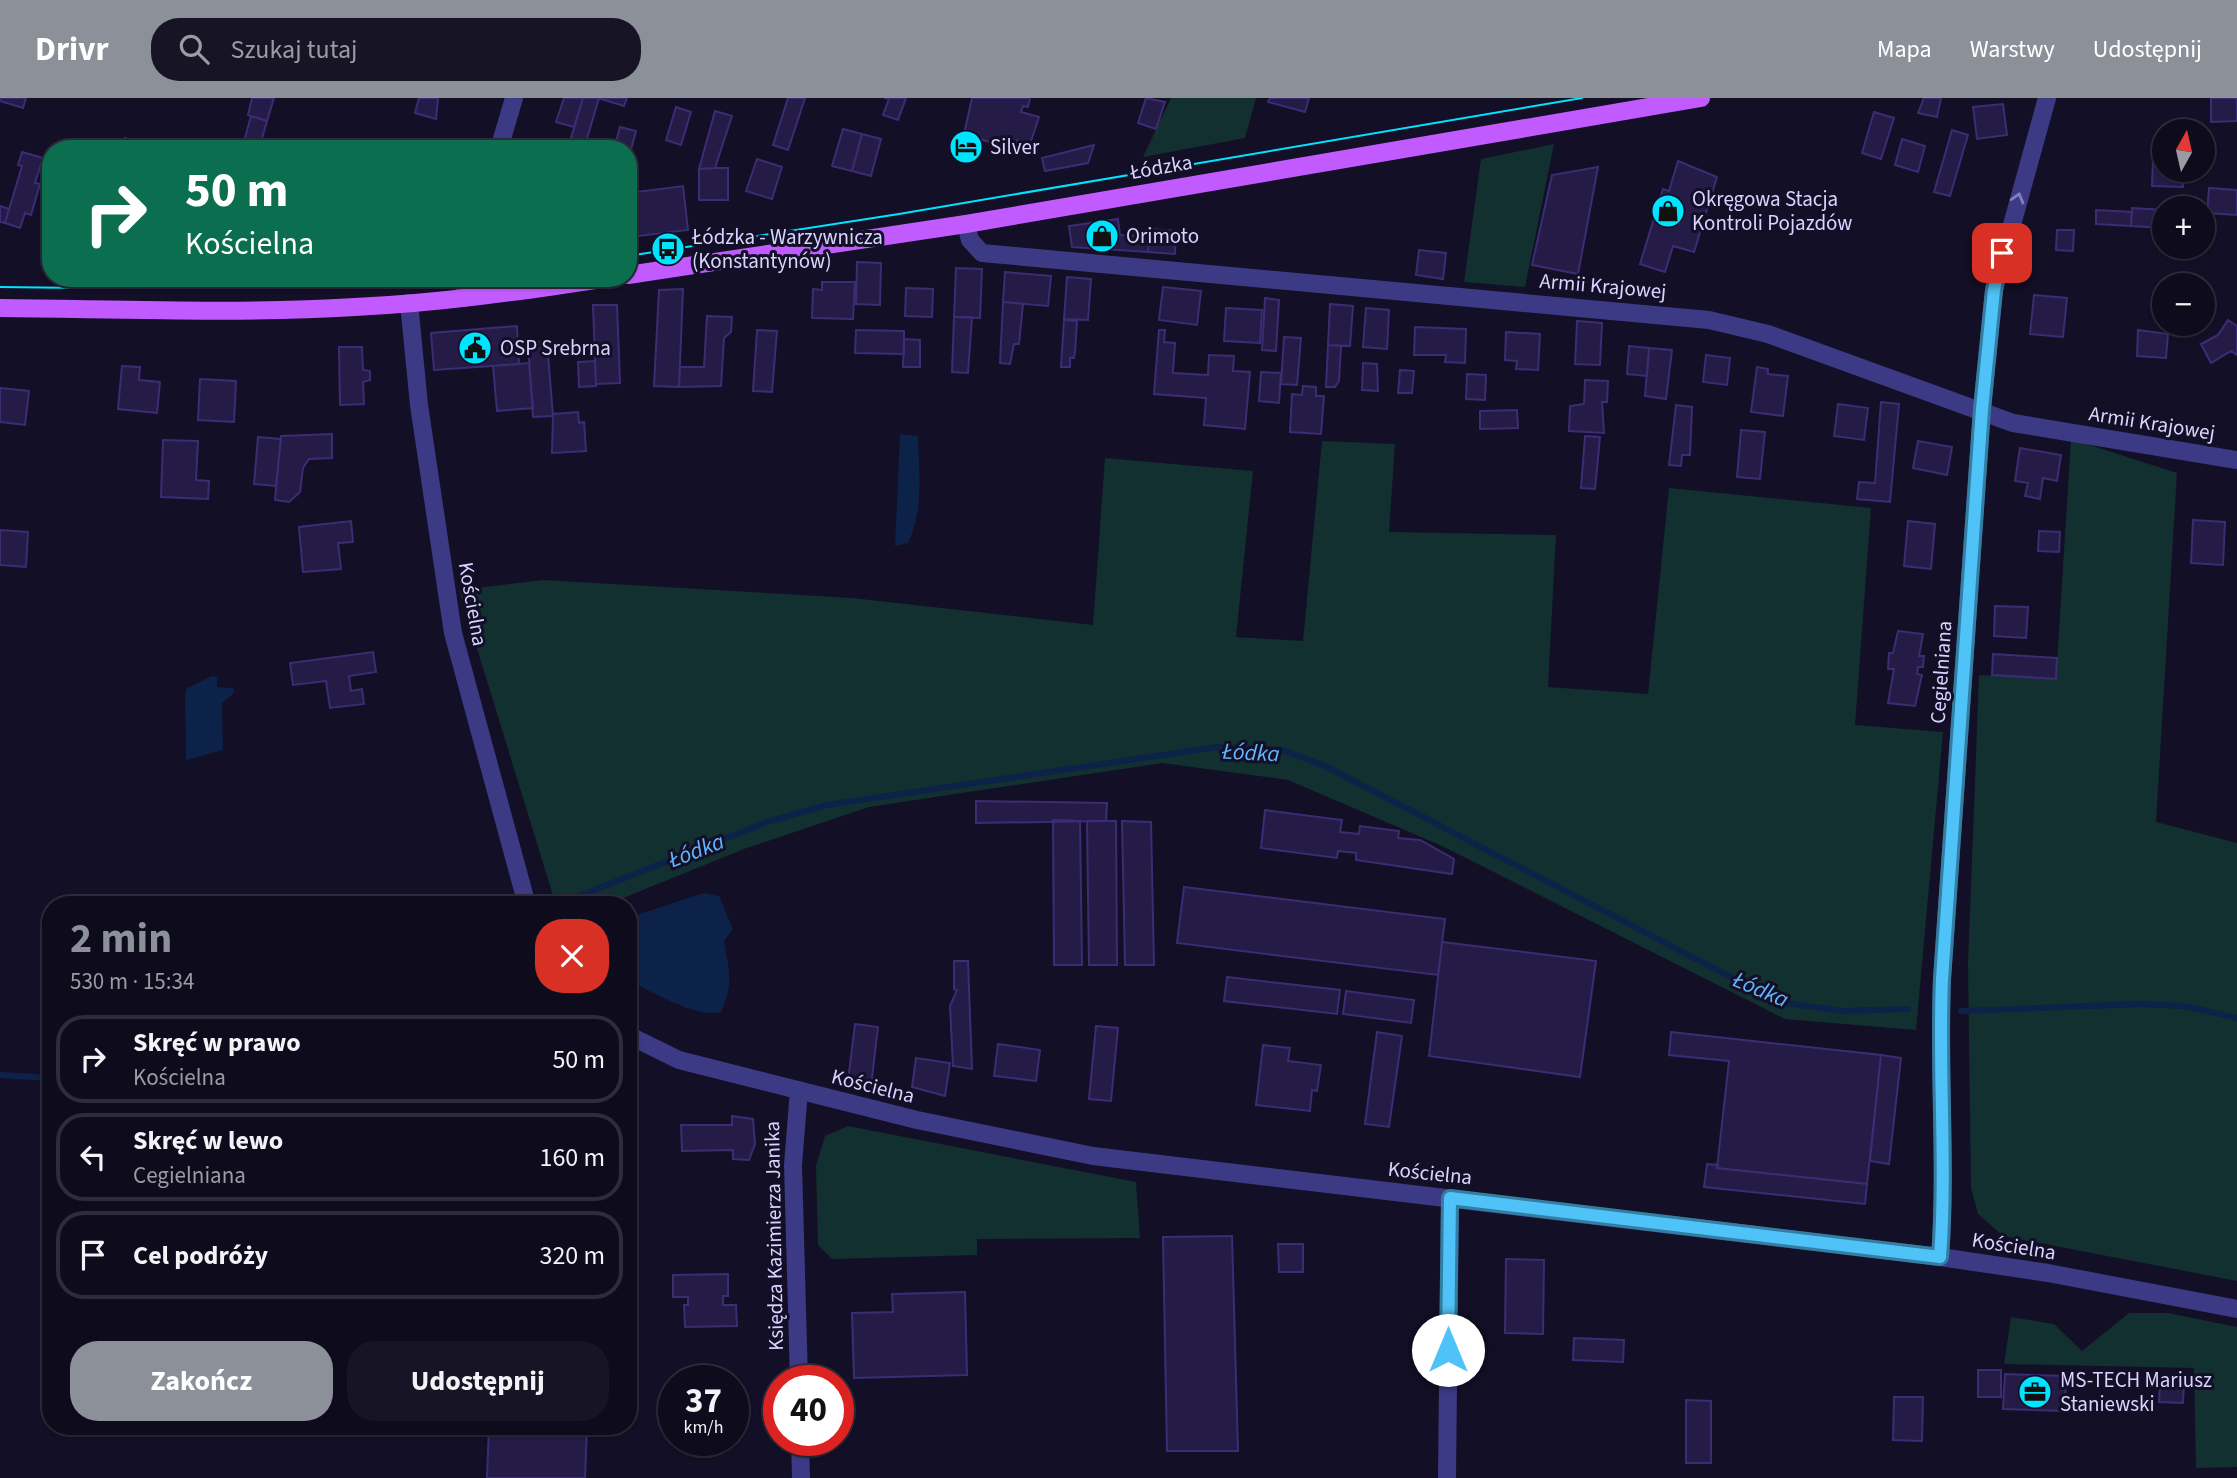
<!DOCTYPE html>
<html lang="pl">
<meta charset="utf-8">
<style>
:root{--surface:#0e0b1c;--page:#171425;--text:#f1f3f6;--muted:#9b9ba3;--line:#2e2b3b;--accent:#8c9099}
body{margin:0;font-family:"Source Sans 3",sans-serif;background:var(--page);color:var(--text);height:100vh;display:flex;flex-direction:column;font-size:26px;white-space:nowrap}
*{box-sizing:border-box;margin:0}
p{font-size:23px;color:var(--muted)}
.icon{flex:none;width:38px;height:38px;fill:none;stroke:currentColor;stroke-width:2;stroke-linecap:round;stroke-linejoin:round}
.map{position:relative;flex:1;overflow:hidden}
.side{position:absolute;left:42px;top:798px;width:595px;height:539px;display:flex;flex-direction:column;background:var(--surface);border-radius:28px;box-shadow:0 2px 5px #0004,0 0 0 2px var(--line)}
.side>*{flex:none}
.hud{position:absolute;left:42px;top:42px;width:595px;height:147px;border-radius:28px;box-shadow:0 2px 5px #0004,0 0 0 2px var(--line);background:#0b6e4f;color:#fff;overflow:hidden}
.needle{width:46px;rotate:8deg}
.fabs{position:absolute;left:2152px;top:21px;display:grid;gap:14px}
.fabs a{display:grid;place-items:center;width:63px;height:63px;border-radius:50%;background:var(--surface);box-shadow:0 2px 5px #0004,0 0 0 2px var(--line);font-size:35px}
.speed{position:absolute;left:658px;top:1267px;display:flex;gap:14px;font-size:35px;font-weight:700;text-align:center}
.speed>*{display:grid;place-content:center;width:91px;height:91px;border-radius:50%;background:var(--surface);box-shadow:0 2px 5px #0004,0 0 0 2px var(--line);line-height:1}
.speed small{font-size:18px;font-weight:400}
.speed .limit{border:10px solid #d22;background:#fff;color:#111}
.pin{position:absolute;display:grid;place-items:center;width:60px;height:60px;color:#fff;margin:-30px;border-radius:14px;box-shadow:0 4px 10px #0006}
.me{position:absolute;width:77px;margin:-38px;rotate:0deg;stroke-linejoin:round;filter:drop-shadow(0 0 5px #0008)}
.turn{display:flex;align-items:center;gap:24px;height:147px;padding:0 28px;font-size:32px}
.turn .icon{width:91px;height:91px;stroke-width:2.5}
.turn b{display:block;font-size:49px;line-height:60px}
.round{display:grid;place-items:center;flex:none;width:74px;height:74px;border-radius:28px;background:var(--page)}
.overview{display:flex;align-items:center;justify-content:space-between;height:119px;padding:0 28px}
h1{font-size:42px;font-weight:700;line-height:52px;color:var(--accent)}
.primary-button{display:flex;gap:14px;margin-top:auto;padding:14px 28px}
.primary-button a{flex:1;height:80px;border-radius:28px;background:var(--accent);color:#fff;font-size:28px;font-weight:700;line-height:80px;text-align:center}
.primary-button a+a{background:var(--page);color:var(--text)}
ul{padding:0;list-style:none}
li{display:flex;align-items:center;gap:21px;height:88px;margin:0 14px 10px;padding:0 14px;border:4px solid var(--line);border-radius:28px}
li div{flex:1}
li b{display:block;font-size:26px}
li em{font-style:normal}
header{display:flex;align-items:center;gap:42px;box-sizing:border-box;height:98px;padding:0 35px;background:var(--accent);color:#fff}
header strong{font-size:33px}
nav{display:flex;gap:38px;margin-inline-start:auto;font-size:24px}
.search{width:490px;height:63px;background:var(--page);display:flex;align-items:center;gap:18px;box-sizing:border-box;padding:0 24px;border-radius:28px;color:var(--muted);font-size:26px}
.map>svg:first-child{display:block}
</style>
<header>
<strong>Drivr</strong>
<div class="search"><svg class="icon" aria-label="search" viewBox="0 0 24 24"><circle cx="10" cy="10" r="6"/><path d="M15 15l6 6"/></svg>Szukaj tutaj</div>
<nav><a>Mapa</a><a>Warstwy</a><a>Udostępnij</a></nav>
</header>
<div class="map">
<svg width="2237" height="1380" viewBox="0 0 2237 1380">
<rect width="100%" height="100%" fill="#130f26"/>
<path fill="#12302f" d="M1171,0H1256L1245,40L1143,59Z
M1554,46L1525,189L1464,184L1481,61Z
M2071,341L2177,375L2156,724L2237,745V1183L2003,1138L1978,1116L1971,1090L1968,867L1979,577L2056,581Z
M1322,343L1395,346L1389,434L1556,437L1548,589L1648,596L1669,390L1871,410L1855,627L1943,634L1916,932L1785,921L1442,748L1288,682L1162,665L869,709L744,751L606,807H556L459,492L543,482L852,500L1093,527L1105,360L1253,373L1236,539L1303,543Z
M848,1028L1136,1084L1140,1140L977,1141V1157L832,1161L818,1147L816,1068L825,1038Z
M2129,1215H2168L2237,1229V1369L2196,1370L2194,1270L2004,1266L2011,1219L2054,1226L2082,1253Z"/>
<path fill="#0c2248" d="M900,336L918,338C919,374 924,412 908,445L895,448Z
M212,578L217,579V589L233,590L234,595L222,605L223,652L186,662L185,596L187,590Z
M703,795L719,798L733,831L724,843C729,872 734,886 721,914C700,922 648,892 628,882V820Z"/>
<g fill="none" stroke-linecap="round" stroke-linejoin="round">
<path stroke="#0c2248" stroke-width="6" d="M556,807L767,724L827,707L1217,649L1283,652L1327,669L1779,904L1842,913L1908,911
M1961,913L2140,906L2184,908L2237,920
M0,977L51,980"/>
</g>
<path fill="#241b47" stroke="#3b2d73" stroke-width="2" d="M0,0H26L23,10L0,3Z
M252,0H274L267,23L248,17Z
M419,0H438L436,21L415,15Z
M564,0H583L574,29L556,24Z
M583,0H599L586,44L571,40Z
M598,0H627L624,8Z
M788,0H805L788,52L773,47Z
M884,0H906L898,22L883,17L889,1Z
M972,0H1030L1028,9L1023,8L1021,14L1039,19L1030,46L1017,42L1015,52L964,36Z
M1146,0L1165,4L1156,31L1138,25Z
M1270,0H1309L1305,14L1268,4Z
M1924,0H1941L1937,19L1918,15Z
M2211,0H2237V23L2211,24Z
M2003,6L2007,37L1977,41L1973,9Z
M676,9L691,14L681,47L666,42Z
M715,13L732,18L715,70L699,71Z
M1874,14L1894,20L1881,61L1862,55Z
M251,18L267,23L259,51H242Z
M620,29L636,33L628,62V51H614Z
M843,31L862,36L852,73L832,68Z
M1952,32L1968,37L1950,98L1934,94Z
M862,36L881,41L871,78L852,73Z
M125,40L159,51H121Z
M1902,41L1925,48L1918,74L1895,67Z
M1094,47L1088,65L1045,73L1042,60Z
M22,54L43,60L35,85L40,86L31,117L25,115L20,130L5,125L22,68L18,67Z
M2153,59L2165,60V72H2184L2183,89L2152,88Z
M757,61L782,69L772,101L746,93Z
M1678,63L1717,79L1694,154L1673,148L1665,174L1640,166L1663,91L1669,93Z
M1598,69L1578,176L1532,167L1552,77Z
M715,70H728V102H699V71Z
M683,88L688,132L631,139L628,95Z
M2209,90L2237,92V117L2207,115Z
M2177,103L2189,104V110H2177Z
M0,108L9,111L5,125L0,124Z
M2132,110L2165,112V130L2131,128Z
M2096,112L2132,114L2131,128L2096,126Z
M1118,121L1120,137L1149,139L1148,154L1072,149L1069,128Z
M1150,131L1176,133L1175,156L1148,154Z
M2057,132H2074L2073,153L2056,152Z
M1419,152L1446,155L1443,181L1416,177Z
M857,164L881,165L880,207L856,206Z
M956,170L982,171L980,220L954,219Z
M1005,174L1051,178L1048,208L1003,204Z
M1067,179L1091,181L1088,222L1064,221Z
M822,184H855L853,221L812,220L813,191L822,192Z
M1163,189L1201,193L1197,227L1159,222Z
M906,190L933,191L932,219L905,218Z
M683,191L679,289L654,288L659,192Z
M2034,197L2067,200L2063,239L2030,236Z
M1265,200L1279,202L1276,253L1262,252Z
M1003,204L1023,206L1019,246H1014L1010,266L1000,265Z
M1330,206L1353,208L1350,248L1328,247Z
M593,207H617L620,285L596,286Z
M1226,210L1262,212L1260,245L1224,243Z
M1366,210L1389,212L1387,251L1363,249Z
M707,218L732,219L731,234L724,240L721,288L679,289L680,269H704Z
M954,219H972L968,275L952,274Z
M1064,222L1077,223L1075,254L1074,260H1070V269H1061Z
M2228,222L2237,228V257L2231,253L2211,265L2201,246L2218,237Z
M1577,223L1602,225L1600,267L1575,266Z
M517,228L519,266L434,272L431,235Z
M1415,229L1466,231L1465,265L1445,264L1446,257H1414Z
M757,232L777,233L772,294L753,293Z
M856,232L904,233V256L855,255Z
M1159,232H1165L1164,244L1175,245L1173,275L1208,277L1209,257L1234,258L1233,273L1250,274L1245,331L1204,327L1206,300L1154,296Z
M2138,232L2168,236L2166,260L2137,258Z
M1506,234L1540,236L1538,272L1516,271L1517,263L1505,262Z
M1284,239L1301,240L1297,287L1281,286Z
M904,241L920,242V269H903Z
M547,244L553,318L533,319L528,245Z
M1328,247L1341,248L1339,283L1335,289H1326Z
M1629,248L1649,250L1647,278L1627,276Z
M339,249H362L363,272L370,273V282L363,284L364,306L340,307Z
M1649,250L1672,252L1666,301L1645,298Z
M1706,257L1730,260L1727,287L1703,284Z
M595,263L596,288L579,289L578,264Z
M529,265L533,310L497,313L493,268Z
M1363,265L1377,266L1378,293L1362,292Z
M122,268L140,269L139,282L160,284L157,315L118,311Z
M1757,269L1768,271V276L1788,278L1783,318L1751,314Z
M1400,272L1414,273L1412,295H1398Z
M1261,274L1281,275L1279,305L1259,303Z
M1467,276L1486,277L1485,302L1466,301Z
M200,281L236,283L234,324L198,322Z
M1585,282L1608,283L1607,304H1602L1604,335L1569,333L1570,308L1584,306Z
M1303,288L1316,289V298H1324L1321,336L1290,334L1292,296L1302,297Z
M0,290L29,293L25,327L0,324Z
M1881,304L1899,306L1890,404L1857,401L1859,384L1875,385Z
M1838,306L1868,310L1864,342L1834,338Z
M1676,307L1692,309L1690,357H1682L1681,368L1669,367Z
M1517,312L1518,330L1480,331V313Z
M578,314L579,325L584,324L586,353L552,355L553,316Z
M1741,332L1765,334L1760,381L1737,379Z
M332,336V360L309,361L303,370L300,394L289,404L275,402L281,338Z
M1585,338L1600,339L1595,391L1581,390Z
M258,339L281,341L276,388L254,386Z
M163,342L198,343L196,382L209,383L208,401L161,399Z
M1918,343L1952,349L1947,377L1913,370Z
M2020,350L2061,357L2057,383L2043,380L2040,401L2025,398L2028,385L2015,383Z
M2193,422L2225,424L2223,467L2191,465Z
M351,423L353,444L338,445L341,471L303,474L299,429Z
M1908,423L1935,426L1931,471L1904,468Z
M0,432L28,434L26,469L0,467Z
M2039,433L2060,434L2059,454L2038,453Z
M1995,508L2028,509L2026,540L1994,538Z
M1898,533L1923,536L1919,558H1924L1923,569H1918L1917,576L1922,577L1915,608L1888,605L1894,571H1888L1889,555H1893Z
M373,554L376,574L349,578L351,593L362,591L364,606L330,610L326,583L293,587L290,565Z
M1993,556L2057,560L2056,581L1992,577Z
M976,703L1107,705L1106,723L976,725Z
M1265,712L1342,722L1340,734L1359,736L1360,728L1399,733L1398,740L1420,742L1454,761L1452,776L1356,762V755L1338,753L1337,760L1261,750Z
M1053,722L1080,723L1082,867H1054Z
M1087,723H1116L1117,867H1089Z
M1122,723L1151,724L1154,867H1125Z
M1184,789L1445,821L1438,877L1177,845Z
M1442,844L1596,863L1580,979L1429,958Z
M954,863H968L972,971L953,968L950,908L957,892L954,891Z
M1227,879L1340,892L1337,916L1224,903Z
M1346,893L1414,902L1411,925L1343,916Z
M855,926L878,929L871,988L848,983Z
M1096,928L1118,930L1111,1003L1089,1001Z
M1377,934L1402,938L1389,1029L1365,1026Z
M1671,934L1881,957L1867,1086L1717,1070L1729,963L1669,957Z
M998,946L1040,952L1036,983L994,978Z
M1263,947L1290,950L1288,963L1321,967L1317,993L1312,992L1310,1013L1256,1007Z
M1881,957L1901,960L1889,1066L1870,1063Z
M916,960L950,965L945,998L912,989Z
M732,1018L753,1021L755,1046L749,1062L733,1061V1052L682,1053L681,1027H732Z
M1707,1066L1718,1067L1717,1070L1867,1086L1865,1106L1704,1089Z
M1232,1138L1238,1353H1167L1163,1139Z
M1278,1146H1303V1174H1279Z
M1506,1161L1544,1162L1543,1236L1505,1235Z
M728,1176V1198H723V1207H736L737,1228L685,1229L684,1207H688V1199H673V1177Z
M965,1194L967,1277L854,1280L852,1215L893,1214L892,1196Z
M1574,1240L1624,1242L1623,1264L1573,1262Z
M1978,1272H2001V1299H1978Z
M2005,1276L2066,1278L2065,1313L2003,1311Z
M2160,1284L2184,1285L2183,1305L2159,1304Z
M1894,1299H1923L1922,1343L1893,1342Z
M1686,1302L1711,1303V1365H1686Z
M489,1328H587L585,1380H487Z"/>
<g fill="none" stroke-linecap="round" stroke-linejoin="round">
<path stroke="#3d3a85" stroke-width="18" d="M499,51L514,0
M966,126L970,142L982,155L1709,222L1768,236L2013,325L2237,362
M464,180L465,200
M409,205L419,307L453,535L527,807
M628,937L679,962L917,1022L1093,1058L1940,1159L2048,1175L2237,1211
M1940,1159C1947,1067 1938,974 1942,881L1982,311L1994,192L2047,0
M799,1283L793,1067L799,992
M800,1342L801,1380
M1447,1380L1450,1100"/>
<path stroke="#c25bff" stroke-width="18" d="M628,177L966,126L1701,0
M0,210C118,211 237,216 355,209C440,205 524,193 608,180"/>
<path stroke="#00e5ff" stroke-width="2" d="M628,158L899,116L1582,0
M67,180L264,181L398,186L478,180
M0,189L83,190"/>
</g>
<defs><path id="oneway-chevron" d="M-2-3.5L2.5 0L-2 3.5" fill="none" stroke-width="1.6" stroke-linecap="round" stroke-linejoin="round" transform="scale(1.75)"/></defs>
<use stroke="#837fbc" href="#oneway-chevron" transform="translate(2018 100) rotate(-74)"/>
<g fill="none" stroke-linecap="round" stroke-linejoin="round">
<defs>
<path id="route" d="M1448,1252L1450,1100L1940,1159C1947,1067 1938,974 1942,881L1982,311L1994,192L2002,155"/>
</defs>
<use href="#route" stroke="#337fa1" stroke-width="18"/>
<use href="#route" stroke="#4fc3f7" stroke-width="12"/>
</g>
<defs>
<symbol id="hotel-disc" viewBox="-11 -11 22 22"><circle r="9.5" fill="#00e5ff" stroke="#130f26"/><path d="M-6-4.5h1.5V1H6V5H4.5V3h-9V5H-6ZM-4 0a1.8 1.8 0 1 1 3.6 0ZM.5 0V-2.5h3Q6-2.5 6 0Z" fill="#111"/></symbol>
<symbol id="shop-disc" viewBox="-11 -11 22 22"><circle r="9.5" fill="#00e5ff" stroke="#130f26"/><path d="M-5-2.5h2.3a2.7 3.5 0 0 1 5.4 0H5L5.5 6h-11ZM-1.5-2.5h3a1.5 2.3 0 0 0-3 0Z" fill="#111"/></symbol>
<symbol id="bus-disc" viewBox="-11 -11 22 22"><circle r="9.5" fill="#00e5ff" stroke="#130f26"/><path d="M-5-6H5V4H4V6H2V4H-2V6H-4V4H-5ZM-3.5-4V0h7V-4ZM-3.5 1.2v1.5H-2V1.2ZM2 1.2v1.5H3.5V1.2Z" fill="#111"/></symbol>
<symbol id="civic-disc" viewBox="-11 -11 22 22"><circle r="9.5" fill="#00e5ff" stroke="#130f26"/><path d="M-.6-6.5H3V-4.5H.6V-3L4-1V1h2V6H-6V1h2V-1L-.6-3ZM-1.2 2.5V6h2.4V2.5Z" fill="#111"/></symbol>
<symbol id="office-disc" viewBox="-11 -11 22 22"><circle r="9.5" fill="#00e5ff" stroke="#130f26"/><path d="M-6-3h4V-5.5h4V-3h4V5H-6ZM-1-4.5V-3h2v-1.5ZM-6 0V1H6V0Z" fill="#111"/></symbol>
</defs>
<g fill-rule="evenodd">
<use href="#hotel-disc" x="947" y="30" width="38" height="38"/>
<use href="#shop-disc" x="1649" y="94" width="38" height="38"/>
<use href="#shop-disc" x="1083" y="119" width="38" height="38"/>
<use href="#bus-disc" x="649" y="132" width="38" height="38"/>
<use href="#civic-disc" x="456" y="231" width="38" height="38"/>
<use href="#office-disc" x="2016" y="1275" width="38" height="38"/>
</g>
<g text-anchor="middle" stroke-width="6" stroke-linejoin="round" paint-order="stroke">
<g font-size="21" fill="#d9d4ff" stroke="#130f26" text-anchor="start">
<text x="990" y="56">Silver</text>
<text x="1692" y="108">Okręgowa Stacja<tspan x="1692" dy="24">Kontroli Pojazdów</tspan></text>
<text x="1126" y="145">Orimoto</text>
<text x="692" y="146">Łódzka - Warzywnicza<tspan x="692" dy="24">(Konstantynów)</tspan></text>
<text x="500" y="257">OSP Srebrna</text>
<text x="2060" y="1289">MS-TECH Mariusz<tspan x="2060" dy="24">Staniewski</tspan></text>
</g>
<g font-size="21" fill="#d9d4ff" stroke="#130f26">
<text transform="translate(1161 69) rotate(-10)" y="7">Łódzka</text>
<text transform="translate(1603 188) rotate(5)" y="7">Armii Krajowej</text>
<text transform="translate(2152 325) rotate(9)" y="7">Armii Krajowej</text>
<text transform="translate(473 506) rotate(80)" y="7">Kościelna</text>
<text transform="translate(1941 574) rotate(-86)" y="7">Cegielniana</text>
<text transform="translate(873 988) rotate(14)" y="7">Kościelna</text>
<text transform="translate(1430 1075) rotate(6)" y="7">Kościelna</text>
<text transform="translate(774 1138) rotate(-91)" y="7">Księdza Kazimierza Janika</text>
<text transform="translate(2014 1148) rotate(9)" y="7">Kościelna</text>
</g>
<g font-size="23" font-style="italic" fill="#62b6ff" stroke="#130f26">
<text transform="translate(1251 654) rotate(3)" y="8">Łódka</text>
<text transform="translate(696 752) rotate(-21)" y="8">Łódka</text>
<text transform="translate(1761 891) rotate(23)" y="8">Łódka</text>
</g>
</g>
</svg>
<div class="fabs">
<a><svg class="needle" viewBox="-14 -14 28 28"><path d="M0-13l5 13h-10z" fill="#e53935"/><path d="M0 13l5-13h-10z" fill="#9b9ba3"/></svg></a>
<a>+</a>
<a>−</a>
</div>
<div class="speed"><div>37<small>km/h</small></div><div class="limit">40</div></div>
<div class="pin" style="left:2002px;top:155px;background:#d93025"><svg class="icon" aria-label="arrive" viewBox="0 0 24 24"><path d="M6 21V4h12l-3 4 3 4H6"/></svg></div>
<svg class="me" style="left:1448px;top:1252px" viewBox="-20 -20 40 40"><circle r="19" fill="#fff"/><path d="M0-13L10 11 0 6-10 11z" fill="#4fc3f7"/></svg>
<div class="hud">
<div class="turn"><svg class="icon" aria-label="right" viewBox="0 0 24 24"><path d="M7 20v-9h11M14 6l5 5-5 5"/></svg><div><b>50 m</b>Kościelna</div></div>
</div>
<section class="side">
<div class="overview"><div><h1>2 min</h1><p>530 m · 15:34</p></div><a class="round" style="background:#d93025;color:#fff"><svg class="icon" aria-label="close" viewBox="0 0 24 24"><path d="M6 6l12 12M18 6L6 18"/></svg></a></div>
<ul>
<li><svg class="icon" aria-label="right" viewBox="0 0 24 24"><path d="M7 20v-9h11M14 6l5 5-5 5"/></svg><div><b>Skręć w prawo</b><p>Kościelna</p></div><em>50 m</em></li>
<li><svg class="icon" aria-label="left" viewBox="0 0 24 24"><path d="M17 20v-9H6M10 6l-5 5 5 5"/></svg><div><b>Skręć w lewo</b><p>Cegielniana</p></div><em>160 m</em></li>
<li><svg class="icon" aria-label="arrive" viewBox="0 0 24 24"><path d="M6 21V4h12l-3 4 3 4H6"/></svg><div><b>Cel podróży</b></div><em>320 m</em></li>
</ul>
<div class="primary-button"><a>Zakończ</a><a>Udostępnij</a></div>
</section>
</div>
